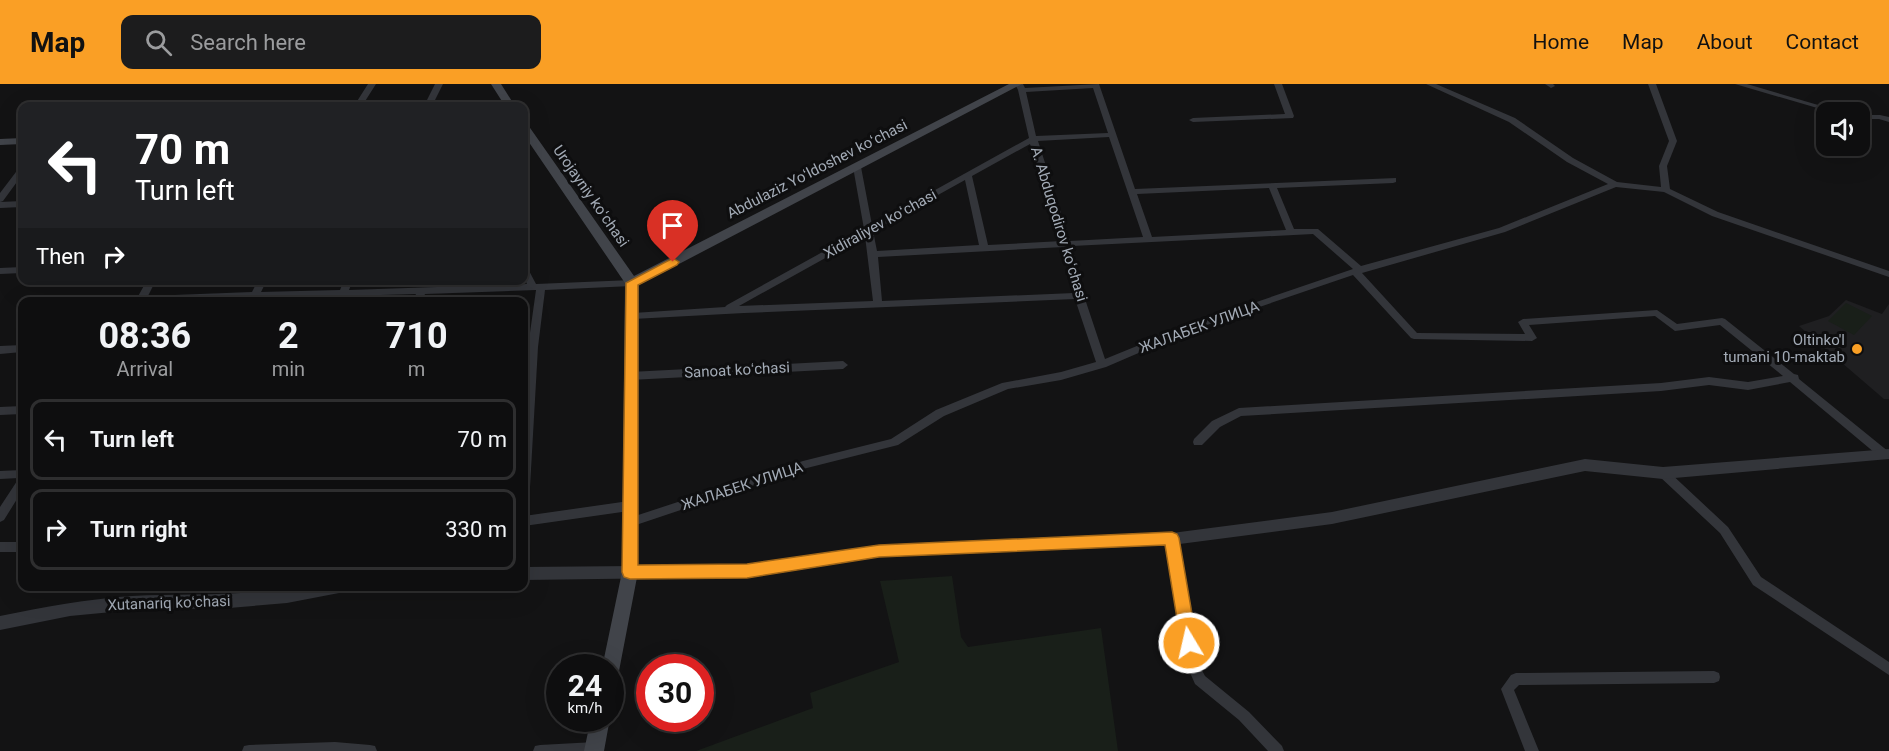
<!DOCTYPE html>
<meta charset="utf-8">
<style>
:root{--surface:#0e0e0f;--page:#1c1c1d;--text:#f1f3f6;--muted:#9b9c9e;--line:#2e2e2f;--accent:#fa9f25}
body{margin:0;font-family:Roboto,sans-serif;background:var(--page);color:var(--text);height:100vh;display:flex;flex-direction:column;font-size:22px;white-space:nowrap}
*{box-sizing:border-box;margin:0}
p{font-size:20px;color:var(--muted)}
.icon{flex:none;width:33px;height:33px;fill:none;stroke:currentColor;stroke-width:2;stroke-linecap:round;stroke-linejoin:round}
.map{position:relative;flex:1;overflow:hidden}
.side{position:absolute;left:18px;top:213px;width:510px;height:294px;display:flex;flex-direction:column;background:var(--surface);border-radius:12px;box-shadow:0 6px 24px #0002,0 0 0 2px var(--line)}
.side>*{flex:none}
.banner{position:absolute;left:18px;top:18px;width:510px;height:183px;border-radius:12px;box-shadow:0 6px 24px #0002,0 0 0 2px var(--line);background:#202124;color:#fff;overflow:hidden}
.buttons{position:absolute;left:1816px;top:18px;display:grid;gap:12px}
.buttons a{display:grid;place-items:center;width:54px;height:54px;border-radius:12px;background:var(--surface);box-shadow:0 6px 24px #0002,0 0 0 2px var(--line);font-size:30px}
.speed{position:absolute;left:546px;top:570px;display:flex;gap:12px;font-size:30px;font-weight:700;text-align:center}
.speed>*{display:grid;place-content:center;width:78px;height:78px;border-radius:50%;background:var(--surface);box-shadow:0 6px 24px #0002,0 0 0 2px var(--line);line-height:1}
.speed small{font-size:15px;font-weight:400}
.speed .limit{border:9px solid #d22;background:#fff;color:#111}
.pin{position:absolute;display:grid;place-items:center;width:51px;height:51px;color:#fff;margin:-62px -26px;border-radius:50% 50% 50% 0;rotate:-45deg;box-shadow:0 0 6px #0007}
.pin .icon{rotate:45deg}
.me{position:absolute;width:66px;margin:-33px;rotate:351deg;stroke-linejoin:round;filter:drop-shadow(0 0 4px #0008)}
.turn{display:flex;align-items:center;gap:21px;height:126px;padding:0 18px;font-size:27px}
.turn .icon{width:78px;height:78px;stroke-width:2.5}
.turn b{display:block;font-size:42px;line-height:51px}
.then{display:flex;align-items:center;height:57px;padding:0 18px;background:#0003;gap:12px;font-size:22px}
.eta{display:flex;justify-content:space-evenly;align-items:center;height:102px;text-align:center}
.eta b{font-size:36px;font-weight:700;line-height:42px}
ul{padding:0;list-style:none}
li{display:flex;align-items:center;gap:18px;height:81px;margin:0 12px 9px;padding:0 6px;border:3px solid var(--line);border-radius:12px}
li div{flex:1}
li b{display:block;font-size:22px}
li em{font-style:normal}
header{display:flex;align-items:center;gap:36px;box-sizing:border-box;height:84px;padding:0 30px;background:var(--accent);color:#111}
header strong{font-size:28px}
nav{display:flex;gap:33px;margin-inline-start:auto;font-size:21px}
.search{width:420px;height:54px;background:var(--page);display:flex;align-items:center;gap:15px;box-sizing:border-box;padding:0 21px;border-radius:12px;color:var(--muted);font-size:22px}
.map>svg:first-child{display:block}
</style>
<header>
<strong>Map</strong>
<div class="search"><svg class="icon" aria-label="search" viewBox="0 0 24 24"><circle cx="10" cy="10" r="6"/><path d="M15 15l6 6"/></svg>Search here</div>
<nav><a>Home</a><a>Map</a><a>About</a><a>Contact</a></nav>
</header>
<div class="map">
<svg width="1889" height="667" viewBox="0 0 1889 667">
<rect width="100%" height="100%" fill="#131314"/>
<path fill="#1f1f21" d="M1846,216L1882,230L1889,220V315H1884L1799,242L1829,232Z"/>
<path fill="#191f19" d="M1846,219L1872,232L1854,251L1828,237Z
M952,492L961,553L968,563L1101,544L1118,667H696L813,624L810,609L899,578L880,497Z"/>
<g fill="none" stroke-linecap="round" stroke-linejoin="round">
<path fill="#33353a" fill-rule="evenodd" d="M368,0H376L362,22H354Z
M435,0H443L432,22H424Z
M1015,0H1023L1025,4L1099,0L1135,105L1396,94V98L1393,99L1277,104L1294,145H1318L1361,182L1499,144L1608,100L1567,78L1509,38L1426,0H1436L1515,34L1573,74L1617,98L1661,103L1659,82L1669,57L1648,0H1656L1677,57L1667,82L1670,105L1718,128L1889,187V193L1712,132L1664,108L1616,103L1505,148L1362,189L1417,249L1525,250L1518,238L1523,235L1657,226L1677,240L1722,234L1725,235L1794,290L1798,291L1799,295L1889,368V374L1885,375L1881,374L1790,298L1748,306L1709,301L1661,307L1241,332L1220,343L1202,361H1194L1193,358L1194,355L1212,337L1239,324L1661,299L1709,293L1748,298L1783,292L1720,241L1675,247L1655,232L1529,241L1537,254L1532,257L1414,255L1411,254L1353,191L1192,246L1106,283L1061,296L1008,305L944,332L898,361L803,385L630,443L626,441L624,438L626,435L803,377L891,355L936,326L1002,299L1061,288L1096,278L1075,215L744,229L633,235L628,232L633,229L725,223L727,221L864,145L853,83L854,81H857L861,83L872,141L1029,54L1018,6ZM1093,4L1108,49L1036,52L1026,8ZM1109,53L1143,153L1070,157L1038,57ZM1030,60L1062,157L988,161L972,92ZM965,96L979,161L877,167L873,147ZM1269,104L1286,146L1152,153L1137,110ZM1313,150L1353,185L1186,242L1105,275L1084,212L1072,162ZM865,152L873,217L739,222ZM1063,163L1074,209L882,217L878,173Z
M1274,0H1282L1294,32L1293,34L1193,38L1189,36L1193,34L1285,30Z
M1545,0H1553L1555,2L1551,4Z
M1735,0H1747L1842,28H1831Z
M1860,31H1880L1889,33V38L1879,35H1860Z
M1845,62H1853L1850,69H1844L1843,67Z
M19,84H22V91L3,117L0,118V109Z
M22,117V123L0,124V118Z
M524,182L527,183L536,200L632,196L637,199L632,202L545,206L538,263L530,403L528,406L524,407V329L528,263L536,206L425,210L422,218H412L416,210L346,212L344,218H334L337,212L258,215L256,218H248V215L135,218L147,196H156L148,212L252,208L258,196H267L261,208L340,206L344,196H353L349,206L527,200L524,193Z
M22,183V189L0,190V184Z
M22,261V268L0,270V262Z
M843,277L848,281L843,285L630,296L625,292L630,288Z
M22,322V330L0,331V323Z
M1663,385L1667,386L1728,443L1761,493L1889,578V591L1753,501L1720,449L1659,392L1658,389L1659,386Z
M22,386V407L4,436L0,438V423L19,394L0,395V387Z
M629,417L633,419L635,422L633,425L629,427L524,442V432Z
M1172,450L1176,452L1178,455L1198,579L1205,592L1249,628L1282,662L1284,667H1268L1239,636L1195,600L1188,584L1166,455L1168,452Z
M0,458H22V468H0Z
M1714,587L1719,589L1720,593L1719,597L1714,599L1519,601L1514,606L1539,667H1525L1501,605L1511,591L1516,589Z
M335,658L370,661L375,662L377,667H242L244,662L249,661Z
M595,658L600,659L602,664L600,667H533L535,662L540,661Z"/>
<path fill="#33353a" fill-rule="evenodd" d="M1889,365V375L1663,395L1585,387L1332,440L1172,461L879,473L747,493L524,496V483L747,481L879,461L1172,449L1332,428L1585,375L1663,383Z
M301,502H346L344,507L339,509L287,519L229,524L133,526L70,532L0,546V532C44,523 87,515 132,512C188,509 245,513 301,502Z"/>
<path fill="#41444a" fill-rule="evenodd" d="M491,0H501L515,22H505Z
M1009,0H1022L639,201L638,488L619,587L616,593L610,595V584H602L622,488L625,199L524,51V40L528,41L634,192Z
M22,54V60L0,61V55Z
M591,634H610L604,667H584Z"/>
</g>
<path fill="#fa9f25" stroke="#a26718" stroke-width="1.5" d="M673,174L679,178L677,181L638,201V481L747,480L879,461L1172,448L1177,450L1179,454L1197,559L1195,564L1189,566L1183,564L1181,559L1165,461L879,473L747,494L630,495L624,493L622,488L626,199Z"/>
<circle fill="#fa9f25" stroke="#0e0e0f" stroke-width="2" cx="1857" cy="265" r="6"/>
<g text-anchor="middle" stroke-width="6" stroke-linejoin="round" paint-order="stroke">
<g font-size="15" fill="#a3abb6" stroke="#0e0e0f">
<text transform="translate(817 85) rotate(-27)" y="5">Abdulaziz Yoʻldoshev koʻchasi</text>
<text transform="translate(591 112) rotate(55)" y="5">Urоjayniy koʻchasi</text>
<text transform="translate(880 140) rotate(-29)" y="5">Xidiraliyev koʻchasi</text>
<text transform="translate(1059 140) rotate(73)" y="5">A. Abduqodirov koʻchasi</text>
<text transform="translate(1199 243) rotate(-20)" y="5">ЖАЛАБЕК УЛИЦА</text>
<text transform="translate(737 286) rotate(-3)" y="5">Sanoat koʻchasi</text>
<text transform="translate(742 402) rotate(-18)" y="5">ЖАЛАБЕК УЛИЦА</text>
<text transform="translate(169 519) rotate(-2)" y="5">Xutanariq koʻchasi</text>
</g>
<g font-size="15" fill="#a3abb6" stroke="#0e0e0f" text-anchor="end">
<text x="1845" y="261">Oltinko'l<tspan x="1845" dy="17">tumani 10-maktab</tspan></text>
</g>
</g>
</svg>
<div class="buttons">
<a><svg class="icon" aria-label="sound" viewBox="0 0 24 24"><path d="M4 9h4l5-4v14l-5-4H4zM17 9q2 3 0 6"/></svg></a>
</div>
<div class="speed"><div>24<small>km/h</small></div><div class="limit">30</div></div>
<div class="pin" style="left:673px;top:178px;background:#d93025"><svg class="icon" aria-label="arrive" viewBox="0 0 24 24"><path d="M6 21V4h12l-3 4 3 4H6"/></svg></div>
<svg class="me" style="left:1189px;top:559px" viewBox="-20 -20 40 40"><circle r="17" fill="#fa9f25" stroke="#fff" stroke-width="3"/><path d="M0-11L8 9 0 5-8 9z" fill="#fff"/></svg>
<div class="banner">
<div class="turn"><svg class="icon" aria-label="left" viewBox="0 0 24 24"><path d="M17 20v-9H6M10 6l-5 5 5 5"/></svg><div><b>70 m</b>Turn left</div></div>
<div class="then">Then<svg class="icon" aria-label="right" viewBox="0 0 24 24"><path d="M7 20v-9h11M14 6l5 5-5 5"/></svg></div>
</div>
<section class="side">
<div class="eta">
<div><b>08:36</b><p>Arrival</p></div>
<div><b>2</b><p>min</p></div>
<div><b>710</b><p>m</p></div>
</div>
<ul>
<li><svg class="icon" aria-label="left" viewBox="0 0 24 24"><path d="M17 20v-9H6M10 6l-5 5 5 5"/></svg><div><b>Turn left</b></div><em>70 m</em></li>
<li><svg class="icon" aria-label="right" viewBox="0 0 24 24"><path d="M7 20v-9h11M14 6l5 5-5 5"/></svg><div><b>Turn right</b></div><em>330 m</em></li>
</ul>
</section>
</div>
